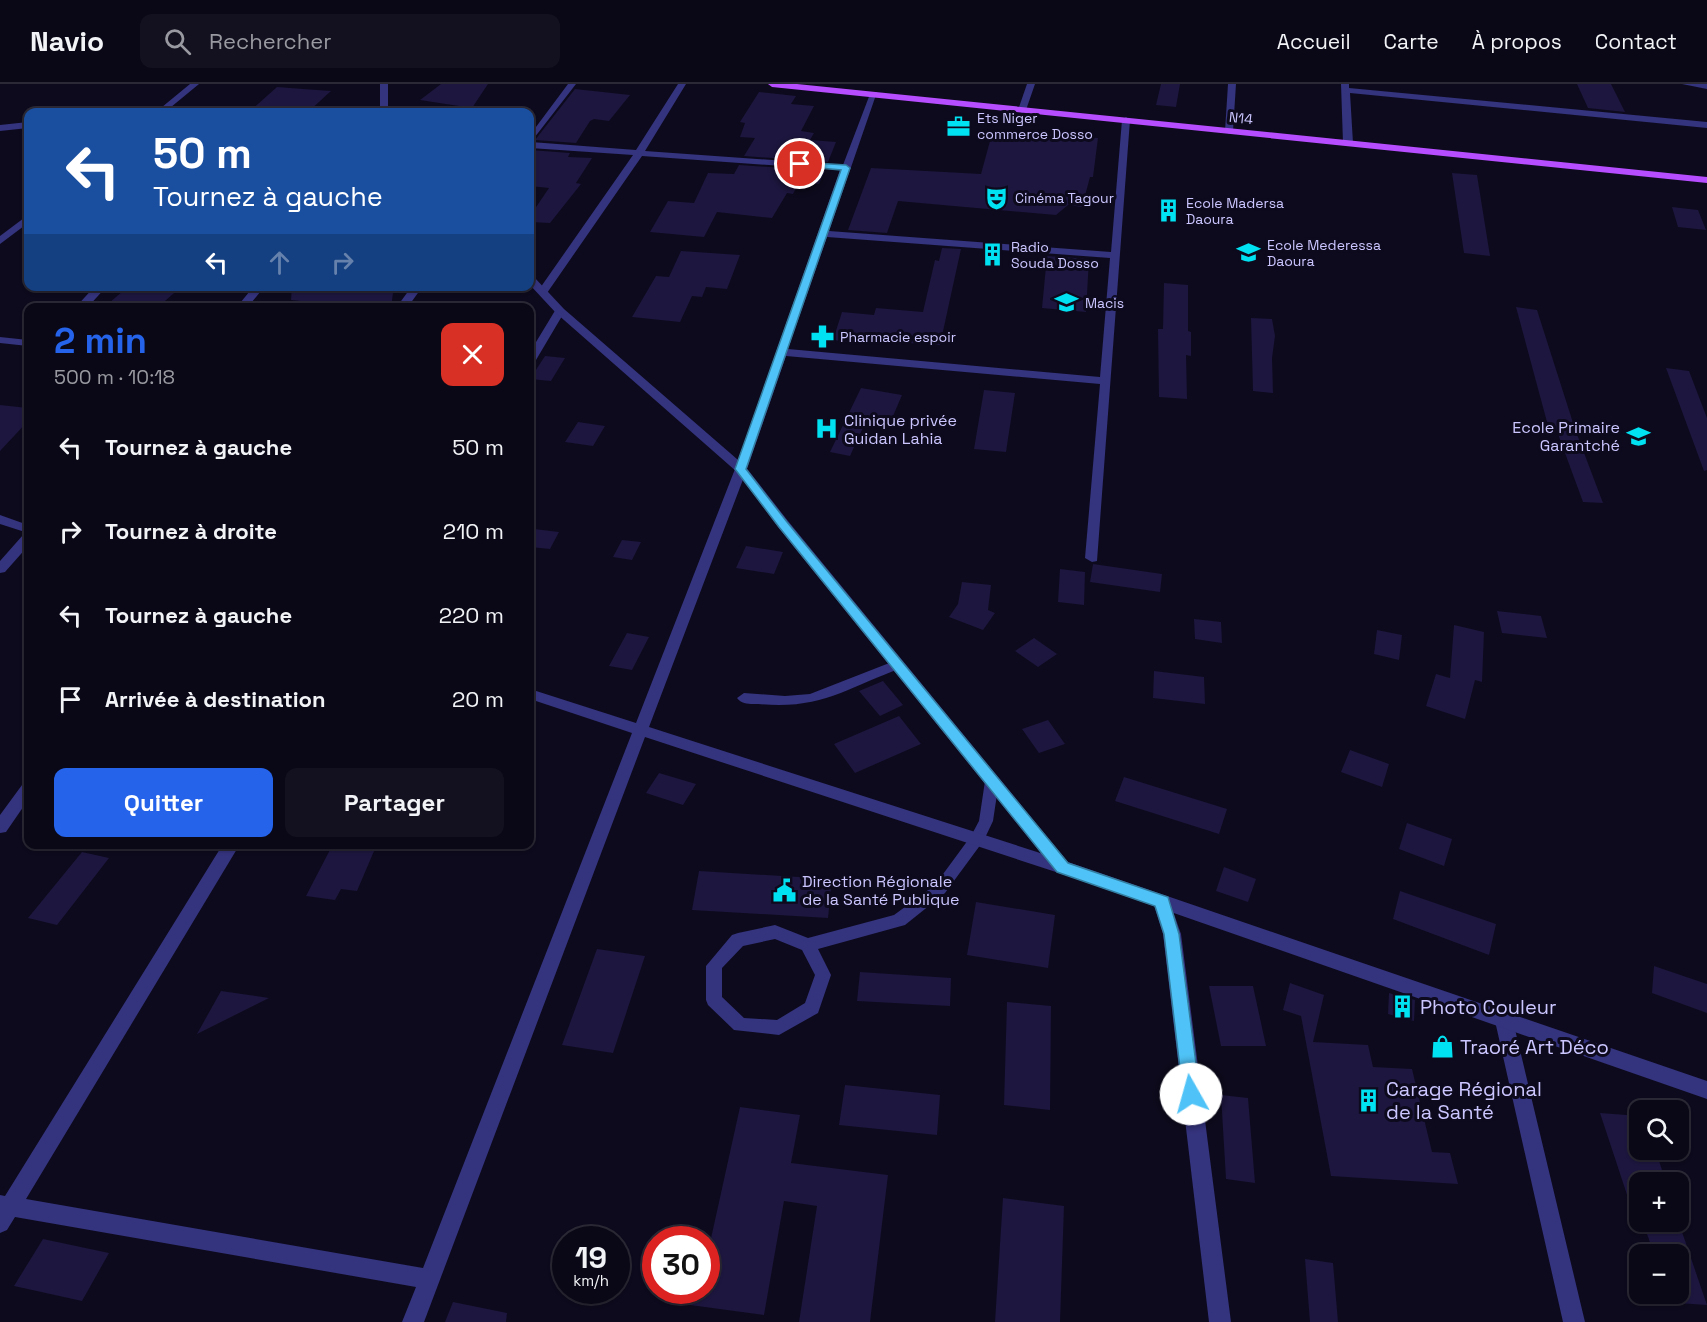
<!DOCTYPE html>
<html lang="fr">
<meta charset="utf-8">
<style>
:root{--surface:#0a0816;--page:#13111f;--text:#f1f3f6;--muted:#999aa1;--line:#2a2935;--accent:#2563eb}
body{margin:0;font-family:"Space Grotesk",sans-serif;background:var(--page);color:var(--text);height:100vh;display:flex;flex-direction:column;font-size:22px;white-space:nowrap}
*{box-sizing:border-box;margin:0}
p{font-size:20px;color:var(--muted)}
.icon{flex:none;width:33px;height:33px;fill:none;stroke:currentColor;stroke-width:2;stroke-linecap:round;stroke-linejoin:round}
.map{position:relative;flex:1;overflow:hidden}
.side{position:absolute;left:24px;top:219px;width:510px;height:546px;display:flex;flex-direction:column;background:var(--surface);border-radius:12px;box-shadow:0 2px 4px #0004,0 0 0 2px var(--line)}
.side>*{flex:none}
.hud{position:absolute;left:24px;top:24px;width:510px;height:183px;border-radius:12px;box-shadow:0 2px 4px #0004,0 0 0 2px var(--line);background:#1a4fa0;color:#fff;overflow:hidden}
.fabs{position:absolute;left:1629px;top:1016px;display:grid;gap:12px}
.fabs a{display:grid;place-items:center;width:60px;height:60px;border-radius:12px;background:var(--surface);box-shadow:0 2px 4px #0004,0 0 0 2px var(--line);font-size:30px}
.speed{position:absolute;left:552px;top:1142px;display:flex;gap:12px;font-size:30px;font-weight:700;text-align:center}
.speed>*{display:grid;place-content:center;width:78px;height:78px;border-radius:50%;background:var(--surface);box-shadow:0 2px 4px #0004,0 0 0 2px var(--line);line-height:1}
.speed small{font-size:15px;font-weight:400}
.speed .limit{border:9px solid #d22;background:#fff;color:#111}
.pin{position:absolute;display:grid;place-items:center;width:51px;height:51px;color:#fff;margin:-26px;border:3px solid #fff;border-radius:50%;box-shadow:0 2px 6px #0007}
.me{position:absolute;width:66px;margin:-33px;rotate:353deg;stroke-linejoin:round;filter:drop-shadow(0 0 4px #0008)}
.turn{display:flex;align-items:center;gap:21px;height:126px;padding:0 30px;font-size:27px}
.turn .icon{width:78px;height:78px;stroke-width:2.5}
.turn b{display:block;font-size:42px;line-height:51px}
.lanes{display:flex;align-items:center;height:57px;padding:0 30px;background:#0003;justify-content:center;gap:30px;direction:ltr}
.lanes .off{opacity:.35}
.round{display:grid;place-items:center;flex:none;width:63px;height:63px;border-radius:12px;background:var(--page)}
.summary{display:flex;align-items:center;justify-content:space-between;height:102px;padding:0 30px}
h1{font-size:36px;font-weight:600;line-height:45px;color:var(--accent)}
.action{display:flex;gap:12px;margin-top:auto;padding:12px 30px}
.action a{flex:1;height:69px;border-radius:12px;background:var(--accent);color:#fff;font-size:24px;font-weight:600;line-height:69px;text-align:center}
.action a+a{background:var(--page);color:var(--text)}
ul{padding:0;list-style:none}
li{display:flex;align-items:center;gap:18px;height:84px;padding:0 30px}
li div{flex:1}
li b{display:block;font-size:22px}
li em{font-style:normal}
header{display:flex;align-items:center;gap:36px;box-sizing:border-box;height:84px;padding:0 30px;background:var(--surface);border-bottom:2px solid var(--line)}
header strong{font-size:28px}
nav{display:flex;gap:33px;margin-inline-start:auto;font-size:21px}
.search{width:420px;height:54px;background:var(--page);display:flex;align-items:center;gap:15px;box-sizing:border-box;padding:0 21px;border-radius:12px;color:var(--muted);font-size:22px}
.map>svg:first-child{display:block}
</style>
<header>
<strong>Navio</strong>
<div class="search"><svg class="icon" aria-label="search" viewBox="0 0 24 24"><circle cx="10" cy="10" r="6"/><path d="M15 15l6 6"/></svg>Rechercher</div>
<nav><a>Accueil</a><a>Carte</a><a>À propos</a><a>Contact</a></nav>
</header>
<div class="map">
<svg width="1707" height="1238" viewBox="0 0 1707 1238">
<rect width="100%" height="100%" fill="#0d0a1d"/>
<path fill="#1d163e" d="M441,0H488L472,24L420,16Z
M1161,0H1180L1176,23L1156,21Z
M1577,0H1611L1625,28L1588,24Z
M277,3L303,5L331,7L308,28H249Z
M575,5L630,11L609,37L594,35L590,37L576,59L535,56Z
M759,8L796,12L791,20L814,22L801,47L814,49L810,56L836,58L828,78L744,72L755,54L740,53L745,39L740,38Z
M993,46L1098,54L1093,93H1090L1082,123L1068,121L1056,131L898,117L887,149L848,146L871,84L981,90Z
M530,66L570,69L568,73L592,74L576,99L581,100L550,139L530,138V132L549,104L530,102Z
M739,81L825,87L819,100L799,98L793,110L787,109L772,134L717,128L704,153L650,148L668,117L694,119L708,89L734,90Z
M1452,89L1477,91L1490,172L1464,169Z
M1672,123L1698,126L1706,146L1678,143Z
M942,164L961,165L940,261L862,256V259L833,256L842,228L874,231L876,224L923,228L935,176L939,177Z
M681,167L740,171L727,205L706,203L702,213L692,212L680,238L632,233L656,192L669,193Z
M1047,172L1089,175L1086,228L1042,224Z
M1164,199L1188,201V247L1191,248V272L1186,271L1187,315L1159,313L1158,245H1163Z
M129,202H182L157,224H103Z
M292,202H338L393,209L391,224H365L291,216Z
M1516,223L1537,226L1575,345L1603,419L1583,418L1554,339L1547,338Z
M1251,234L1272,235L1275,252L1272,274L1273,309L1253,307Z
M545,272L565,274L551,297L530,295Z
M1666,284L1689,287L1707,334V386L1704,387Z
M861,304L902,311L890,339L867,335L850,372L830,368Z
M984,306L1015,309L1006,368L974,365Z
M0,321L28,324V337L0,367Z
M578,338L605,342L593,362L565,358Z
M534,445L559,448L550,465L530,463V454Z
M622,456L641,458L632,476L613,473Z
M746,462L783,468L774,490L736,484Z
M1093,480L1162,490L1160,508L1090,498Z
M1060,485L1085,488L1084,521L1058,518Z
M962,498L991,501L988,526L995,529L983,546L949,533L958,520Z
M1497,527L1541,532L1547,554L1502,549Z
M1194,535L1221,538L1222,559L1195,555Z
M1454,541L1484,548L1482,598L1475,596L1465,635L1426,622L1436,590L1450,594Z
M1377,546L1402,551L1399,576L1374,570Z
M627,549L649,553L632,586L609,582Z
M1034,554L1057,570L1038,583L1015,567Z
M1154,587L1204,593L1205,620L1153,614Z
M883,597L903,621L880,632L859,607Z
M899,632L921,660L855,689L834,660Z
M1048,636L1065,660L1039,669L1022,645Z
M1350,666L1389,680L1382,703L1341,688Z
M659,689L696,700L683,721L646,709Z
M1124,693L1227,725L1219,750L1115,717Z
M1407,739L1452,755L1444,782L1399,765Z
M333,760H377L357,807L341,805L335,816L306,812Z
M82,768L109,774L57,841L28,834Z
M1224,783L1256,795L1248,818L1216,807Z
M699,787L832,795L828,834L692,826Z
M1400,807L1496,840L1489,871L1393,835Z
M976,818L1055,831L1048,884L967,871Z
M597,865L645,872L613,969L562,961Z
M1654,882L1707,900V929L1652,909Z
M860,888L951,894L950,922L857,917Z
M1290,899L1324,911L1313,958L1368,961L1373,983L1412,985L1432,1068L1450,1069L1458,1100L1331,1092L1301,932L1283,926Z
M1209,902H1253L1266,962H1221Z
M221,907L269,914L197,950Z
M1389,909L1415,916L1414,937L1388,930Z
M1007,918L1051,922L1050,1026L1004,1021Z
M845,1001L940,1011L937,1051L839,1041Z
M1221,1011L1248,1014L1255,1099L1226,1095Z
M740,1023L800,1031L791,1079L888,1091L870,1238H799L817,1122L784,1117L764,1231L668,1218L669,1206H706V1177Z
M1600,1029L1640,1032V1065H1655L1666,1098H1640V1137L1636,1138Z
M1003,1114L1064,1122L1060,1238H995Z
M1645,1144L1681,1145L1707,1221L1678,1219V1170H1654Z
M43,1155L109,1169L82,1217L14,1202Z
M1305,1175L1333,1179L1338,1238H1310Z
M453,1218L507,1229L506,1238H445Z"/>
<g fill="none" stroke-linecap="round" stroke-linejoin="round">
<path fill="#34337d" fill-rule="evenodd" d="M897,576L902,578L904,581L902,584C845,604 823,626 758,620C751,620 742,621 737,614L744,609L785,612L810,610Z
M992,692L997,693L999,697L993,737L984,756L945,809L905,841L818,865L831,891L818,929L779,951L734,946L708,921L706,916V882L732,851L738,849L775,841L808,854L894,831L935,801L971,752L979,737L985,697L987,693ZM775,855L802,866L815,891L805,919L777,936L744,934L722,913V884L743,862Z"/>
<path fill="#34337d" fill-rule="evenodd" d="M190,0H199L165,28H156Z
M568,0H576L531,58L636,66L678,0H686L645,67L843,81L870,10L877,8L829,147L1111,168L1122,36L1126,33L1130,36L1097,477L1092,478L1085,474L1100,300L786,272L747,385L649,643L1062,776L1068,778L1070,783L1068,788L1062,790L645,653L424,1238H402L416,1203L15,1133L7,1146L0,1149V1111L5,1112L223,760H240L26,1115L423,1184L632,649L530,615V605L636,639L735,385L840,86L642,72L547,209H539L538,207L633,71L530,64V51ZM827,153L1110,174L1100,293L788,265Z
M1027,0H1035L1026,26L1022,29L1018,26Z
M1228,0H1236L1233,47L1229,50L1225,47Z
M1341,0H1349V4L1707,38V44L1350,9L1353,59L1348,62L1343,59Z
M1682,0H1707V5Z
M28,38V44L0,47V41Z
M28,131V139L0,160V152Z
M95,202H107L87,224H75Z
M254,202H265L247,224H236Z
M412,202H423L407,224H396Z
M560,224L565,227L536,276L530,279V268L556,225Z
M0,253L28,256V262L0,259Z
M0,431L28,441V449L0,440Z
M28,450V462L5,488L0,489V477L23,451Z
M28,699V716L6,748L0,749V731L22,701Z
M1162,811L1168,813L1181,850L1231,1238H1209L1163,850L1153,818L1156,813Z
M1504,929L1510,931L1513,937L1585,1238H1563L1495,937L1498,931Z"/>
<path fill="#34337d" fill-rule="evenodd" d="M380,0H388V28H380Z
M530,192L534,193L564,225L745,382L788,437L1068,778L1707,997V1015L1056,788L778,443L737,388L556,229L530,201Z"/>
<path fill="#b64dff" fill-rule="evenodd" d="M768,0H797L1707,93V99L772,3Z"/>
</g>
<path fill="#4fc3f7" stroke="#337fa1" stroke-width="1.5" d="M800,78L846,81L850,84L746,385L787,438L1068,779L1168,813L1179,850L1200,1010L1197,1016L1191,1018L1185,1016L1183,1010L1164,850L1155,822L1057,788L779,443L735,385L841,86L797,82L795,80Z"/>
<defs>
<symbol id="office-bare" viewBox="-9 -9 18 18"><path d="M-6-3h4V-5.5h4V-3h4V5H-6ZM-1-4.5V-3h2v-1.5ZM-6 0V1H6V0Z" fill="#00e1f1" stroke="#0d0a1d" stroke-width="2.5" paint-order="stroke"/></symbol>
<symbol id="theatre-bare" viewBox="-9 -9 18 18"><path d="M-5-5.5Q0-4 5-5.5V0Q5 5 0 6Q-5 5-5 0ZM-3.3-2.5H-1v1.5H-3.3ZM1-2.5H3.3v1.5H1ZM-2.8 1Q0 5.5 2.8 1Z" fill="#00e1f1" stroke="#0d0a1d" stroke-width="2.5" paint-order="stroke"/></symbol>
<symbol id="building-bare" viewBox="-9 -9 18 18"><path d="M-4-6H4V6H1V3H-1V6H-4ZM-2.5-4.3h1.7v1.8h-1.7ZM.8-4.3h1.7v1.8H.8ZM-2.5-1h1.7V.8h-1.7ZM.8-1h1.7V.8H.8Z" fill="#00e1f1" stroke="#0d0a1d" stroke-width="2.5" paint-order="stroke"/></symbol>
<symbol id="school-bare" viewBox="-9 -9 18 18"><path d="M0-5L7-2L0 1L-7-2ZM-4 1L0 2.5L4 1V4Q0 6-4 4Z" fill="#00e1f1" stroke="#0d0a1d" stroke-width="2.5" paint-order="stroke"/></symbol>
<symbol id="pharmacy-bare" viewBox="-9 -9 18 18"><path d="M-2-6h4v4h4v4h-4v4h-4v-4h-4v-4h4Z" fill="#00e1f1" stroke="#0d0a1d" stroke-width="2.5" paint-order="stroke"/></symbol>
<symbol id="hospital-bare" viewBox="-9 -9 18 18"><path d="M-5-5h3v3.5h4V-5h3V5h-3V1.5h-4V5h-3Z" fill="#00e1f1" stroke="#0d0a1d" stroke-width="2.5" paint-order="stroke"/></symbol>
<symbol id="civic-bare" viewBox="-9 -9 18 18"><path d="M-.6-6.5H3V-4.5H.6V-3L4-1V1h2V6H-6V1h2V-1L-.6-3ZM-1.2 2.5V6h2.4V2.5Z" fill="#00e1f1" stroke="#0d0a1d" stroke-width="2.5" paint-order="stroke"/></symbol>
<symbol id="shop-bare" viewBox="-9 -9 18 18"><path d="M-5-2.5h2.3a2.7 3.5 0 0 1 5.4 0H5L5.5 6h-11ZM-1.5-2.5h3a1.5 2.3 0 0 0-3 0Z" fill="#00e1f1" stroke="#0d0a1d" stroke-width="2.5" paint-order="stroke"/></symbol>
</defs>
<g fill-rule="evenodd">
<use href="#office-bare" x="942" y="26" width="33" height="33"/>
<use href="#theatre-bare" x="980" y="98" width="33" height="33"/>
<use href="#building-bare" x="1152" y="110" width="33" height="33"/>
<use href="#school-bare" x="1232" y="152" width="33" height="33"/>
<use href="#building-bare" x="976" y="154" width="33" height="33"/>
<use href="#school-bare" x="1050" y="202" width="33" height="33"/>
<use href="#pharmacy-bare" x="806" y="236" width="33" height="33"/>
<use href="#hospital-bare" x="810" y="328" width="33" height="33"/>
<use href="#school-bare" x="1622" y="336" width="33" height="33"/>
<use href="#civic-bare" x="768" y="790" width="33" height="33"/>
<use href="#building-bare" x="1386" y="906" width="33" height="33"/>
<use href="#shop-bare" x="1426" y="946" width="33" height="33"/>
<use href="#building-bare" x="1352" y="1000" width="33" height="33"/>
</g>
<g text-anchor="middle" stroke-width="6" stroke-linejoin="round" paint-order="stroke">
<g font-size="14" fill="#cbc6ff" stroke="#0d0a1d" text-anchor="start">
<text x="977" y="39">Ets Niger<tspan x="977" dy="16">commerce Dosso</tspan></text>
<text x="1015" y="119">Cinéma Tagour</text>
<text x="1186" y="124">Ecole Madersa<tspan x="1186" dy="16">Daoura</tspan></text>
<text x="1267" y="166">Ecole Mederessa<tspan x="1267" dy="16">Daoura</tspan></text>
<text x="1011" y="168">Radio<tspan x="1011" dy="16">Souda Dosso</tspan></text>
<text x="1085" y="224">Macis</text>
<text x="840" y="258">Pharmacie espoir</text>
</g>
<g font-size="14" fill="#cbc6ff" stroke="#0d0a1d">
<text transform="translate(1241 34) rotate(6)" y="5">N14</text>
</g>
<g font-size="16" fill="#cbc6ff" stroke="#0d0a1d" text-anchor="start">
<text x="844" y="342">Clinique privée<tspan x="844" dy="18">Guidan Lahia</tspan></text>
<text x="1620" y="349" text-anchor="end">Ecole Primaire<tspan x="1620" dy="18">Garantché</tspan></text>
<text x="802" y="803">Direction Régionale<tspan x="802" dy="18">de la Santé Publique</tspan></text>
</g>
<g font-size="20" fill="#cbc6ff" stroke="#0d0a1d" text-anchor="start">
<text x="1420" y="930">Photo Couleur</text>
<text x="1460" y="970">Traoré Art Déco</text>
<text x="1386" y="1012">Carage Régional<tspan x="1386" dy="23">de la Santé</tspan></text>
</g>
</g>
</svg>
<div class="fabs">
<a><svg class="icon" aria-label="search" viewBox="0 0 24 24"><circle cx="10" cy="10" r="6"/><path d="M15 15l6 6"/></svg></a>
<a>+</a>
<a>−</a>
</div>
<div class="speed"><div>19<small>km/h</small></div><div class="limit">30</div></div>
<div class="pin" style="left:800px;top:80px;background:#d93025"><svg class="icon" aria-label="arrive" viewBox="0 0 24 24"><path d="M6 21V4h12l-3 4 3 4H6"/></svg></div>
<svg class="me" style="left:1191px;top:1010px" viewBox="-20 -20 40 40"><circle r="19" fill="#fff"/><path d="M0-13L10 11 0 6-10 11z" fill="#4fc3f7"/></svg>
<div class="hud">
<div class="turn"><svg class="icon" aria-label="left" viewBox="0 0 24 24"><path d="M17 20v-9H6M10 6l-5 5 5 5"/></svg><div><b>50 m</b>Tournez à gauche</div></div>
<div class="lanes"><svg class="icon" aria-label="left" viewBox="0 0 24 24"><path d="M17 20v-9H6M10 6l-5 5 5 5"/></svg><svg class="icon off" aria-label="ahead" viewBox="0 0 24 24"><path d="M12 20V5M6 11l6-6 6 6"/></svg><svg class="icon off" aria-label="right" viewBox="0 0 24 24"><path d="M7 20v-9h11M14 6l5 5-5 5"/></svg></div>
</div>
<section class="side">
<div class="summary"><div><h1>2 min</h1><p>500 m · 10:18</p></div><a class="round" style="background:#d93025;color:#fff"><svg class="icon" aria-label="close" viewBox="0 0 24 24"><path d="M6 6l12 12M18 6L6 18"/></svg></a></div>
<ul>
<li><svg class="icon" aria-label="left" viewBox="0 0 24 24"><path d="M17 20v-9H6M10 6l-5 5 5 5"/></svg><div><b>Tournez à gauche</b></div><em>50 m</em></li>
<li><svg class="icon" aria-label="right" viewBox="0 0 24 24"><path d="M7 20v-9h11M14 6l5 5-5 5"/></svg><div><b>Tournez à droite</b></div><em>210 m</em></li>
<li><svg class="icon" aria-label="left" viewBox="0 0 24 24"><path d="M17 20v-9H6M10 6l-5 5 5 5"/></svg><div><b>Tournez à gauche</b></div><em>220 m</em></li>
<li><svg class="icon" aria-label="arrive" viewBox="0 0 24 24"><path d="M6 21V4h12l-3 4 3 4H6"/></svg><div><b>Arrivée à destination</b></div><em>20 m</em></li>
</ul>
<div class="action"><a>Quitter</a><a>Partager</a></div>
</section>
</div>
